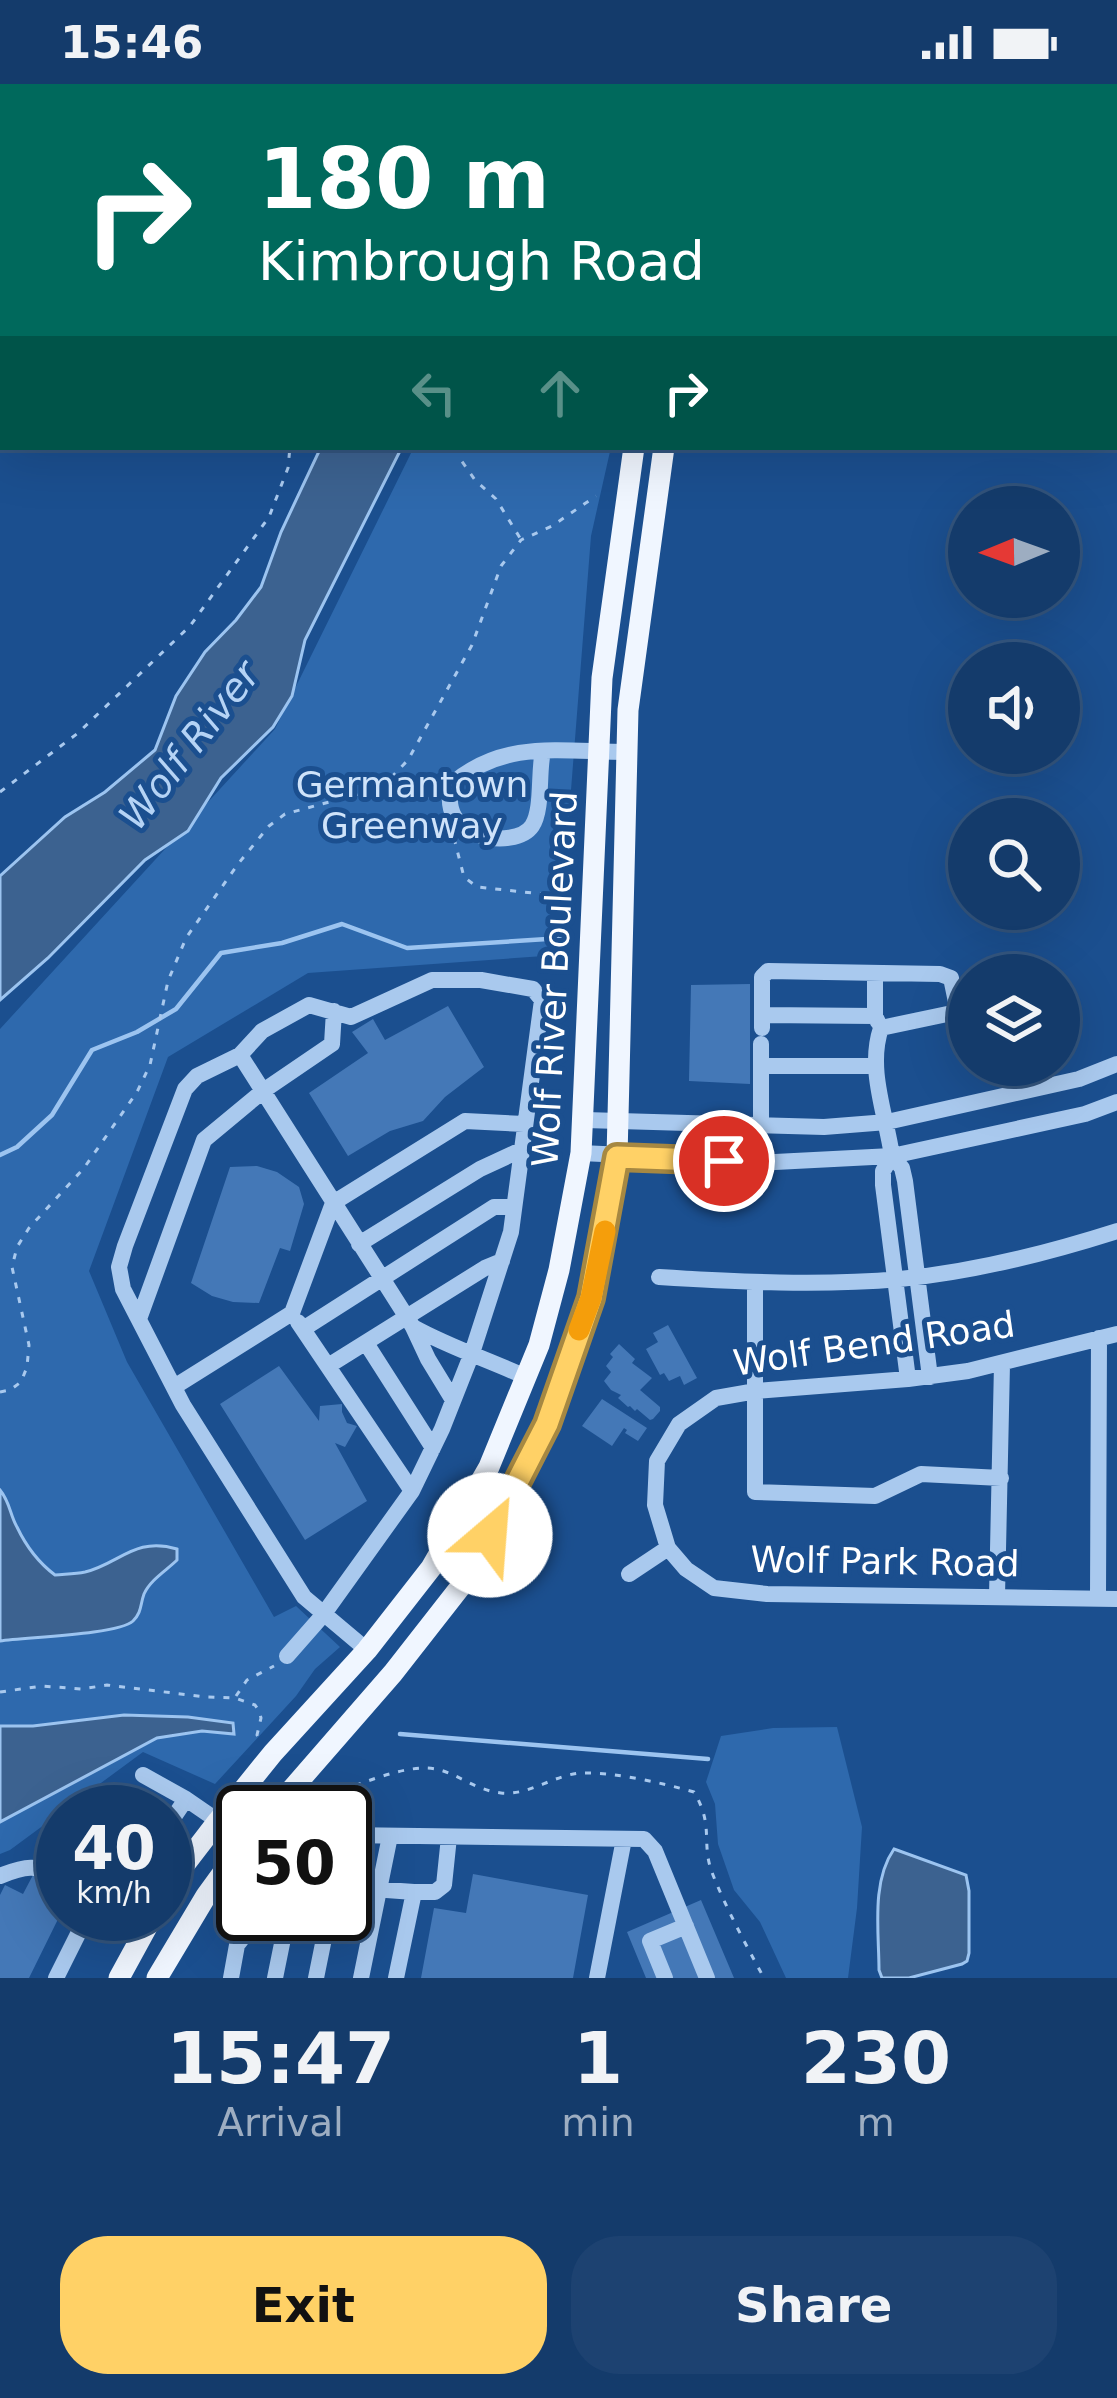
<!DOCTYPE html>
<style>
:root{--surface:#143b6b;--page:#1d4271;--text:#f1f3f6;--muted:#9dadc1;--line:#33557e;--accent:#ffd166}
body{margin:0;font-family:"DejaVu Sans",sans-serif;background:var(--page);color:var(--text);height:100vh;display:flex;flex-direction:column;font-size:45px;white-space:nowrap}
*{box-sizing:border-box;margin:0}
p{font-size:39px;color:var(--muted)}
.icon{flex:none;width:66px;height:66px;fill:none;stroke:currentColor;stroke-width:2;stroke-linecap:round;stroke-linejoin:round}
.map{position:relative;height:1894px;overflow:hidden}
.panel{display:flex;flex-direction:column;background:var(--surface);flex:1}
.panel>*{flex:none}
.guide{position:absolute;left:0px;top:0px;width:1119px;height:366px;box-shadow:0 12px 48px #0002,0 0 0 3px var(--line);background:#00695c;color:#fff;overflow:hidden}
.needle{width:78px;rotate:269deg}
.controls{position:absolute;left:948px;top:402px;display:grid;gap:24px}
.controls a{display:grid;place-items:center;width:132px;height:132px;border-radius:50%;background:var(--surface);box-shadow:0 12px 48px #0002,0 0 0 3px var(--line);font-size:60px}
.speed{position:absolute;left:36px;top:1701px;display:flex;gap:24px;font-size:60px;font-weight:700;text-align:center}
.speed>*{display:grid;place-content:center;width:156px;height:156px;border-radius:50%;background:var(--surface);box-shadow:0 12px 48px #0002,0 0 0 3px var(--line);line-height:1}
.speed small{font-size:30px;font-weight:400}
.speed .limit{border:6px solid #111;border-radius:18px;background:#fff;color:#111}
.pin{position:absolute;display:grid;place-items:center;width:102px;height:102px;color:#fff;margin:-51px;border:6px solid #fff;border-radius:50%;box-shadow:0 3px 12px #0007}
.me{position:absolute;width:132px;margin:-66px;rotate:27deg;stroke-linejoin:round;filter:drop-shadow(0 0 9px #0008)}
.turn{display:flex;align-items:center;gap:42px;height:252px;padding:0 60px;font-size:54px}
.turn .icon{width:156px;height:156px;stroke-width:2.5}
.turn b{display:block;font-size:84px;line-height:102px}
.lanes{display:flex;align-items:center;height:114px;padding:0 60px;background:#0003;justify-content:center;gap:60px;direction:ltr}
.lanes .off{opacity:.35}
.eta{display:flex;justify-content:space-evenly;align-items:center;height:204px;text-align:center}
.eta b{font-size:72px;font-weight:700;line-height:84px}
.button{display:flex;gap:24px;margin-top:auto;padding:24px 60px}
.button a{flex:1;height:138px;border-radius:48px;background:var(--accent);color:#111;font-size:48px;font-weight:700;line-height:138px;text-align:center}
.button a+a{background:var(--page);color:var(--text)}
.status{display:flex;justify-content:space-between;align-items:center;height:84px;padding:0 60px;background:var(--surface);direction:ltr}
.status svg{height:33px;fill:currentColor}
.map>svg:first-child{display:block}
</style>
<div class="status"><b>15:46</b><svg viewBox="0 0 49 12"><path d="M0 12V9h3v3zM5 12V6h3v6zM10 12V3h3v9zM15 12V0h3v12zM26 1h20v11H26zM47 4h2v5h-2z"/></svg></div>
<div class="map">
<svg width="1117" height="1894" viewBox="0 0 1117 1894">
<rect width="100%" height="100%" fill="#1b4f8f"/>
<path fill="#2e69ad" d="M414,363H611L591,452L558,871L308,889L168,973L89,1187L127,1278L274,1533L296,1522L340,1563L315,1585L296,1612L215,1700L143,1668L10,1766L0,1770V945L275,645Z
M837,1643L862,1743L857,1824L848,1894H786L760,1838L734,1806L718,1760L715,1720L706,1698L721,1652L773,1644Z"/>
<path fill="#3c6290" stroke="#9cc4f0" stroke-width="3" d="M321,363H402L305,556L292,612L273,643L221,694L188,747L145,776L48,874L0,916V792L65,733L105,708L155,666L176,612L205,568L236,536L261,503L281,448Z
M0,1406C10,1418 10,1431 17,1443C26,1462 39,1479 55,1491C65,1490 75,1490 85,1488C119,1480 135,1452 177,1465V1476C167,1486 150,1496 144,1510C140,1521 142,1528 133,1537C118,1551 26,1553 0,1557Z
M124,1631L188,1633L233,1639L234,1650L202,1647L157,1654L0,1738V1642H33Z
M894,1765L966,1791L969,1807V1869L967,1877L962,1880L909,1894H882L879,1886C879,1848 871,1798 894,1765Z"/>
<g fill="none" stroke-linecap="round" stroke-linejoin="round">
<path stroke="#9cc4f0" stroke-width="4.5" d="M0,1071L17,1063L52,1031L92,966L137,948L176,925L221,869L282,859L342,840L407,864L563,854
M400,1650L708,1675"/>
</g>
<path fill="#4478b7" d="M750,900V1000L689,997L691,901Z
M448,922L484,983L445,1013L423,1037L390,1047L348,1072L309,1009L368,969L352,948L373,935L385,956Z
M257,1082L277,1088L299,1103L304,1120L290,1167L280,1164L259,1219L233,1218L212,1212L191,1199L230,1083Z
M668,1241L697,1294L684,1301L680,1292L669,1297L664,1289L660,1291L646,1265L658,1258L653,1249Z
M619,1260L635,1275L632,1279L652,1294L640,1306L660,1323V1327L653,1335L650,1336L637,1325L635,1327L630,1322L628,1323L618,1314L621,1311L611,1306L604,1297L611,1288L606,1282L613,1273L610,1270Z
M279,1282L319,1337L320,1322L342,1320V1328L347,1339L357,1342L345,1363L335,1359L367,1417L305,1456L220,1320Z
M602,1315L647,1344L638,1357L625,1349L627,1346L624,1344L612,1362L582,1342Z
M109,1704L149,1728H94Z
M473,1790L588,1811L573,1894H421L434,1824L466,1829Z
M33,1791L63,1806V1825L29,1894H0V1811L5,1801L23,1810Z
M701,1816L734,1894H646L627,1848Z"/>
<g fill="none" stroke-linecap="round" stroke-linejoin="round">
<path stroke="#a9c9ee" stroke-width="3" stroke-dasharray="6 9" stroke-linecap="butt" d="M452,3L454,0
M633,3V0
M462,363L461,376L475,396L496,415L520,454
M388,699L399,711L433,713
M0,708L78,649L190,542L269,433L288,384L290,363
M454,754L464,793L477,803L561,812L570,817L573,823
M0,1308L10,1306L21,1298L27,1283L29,1261L12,1183L17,1163L29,1144L84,1084L137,1008L150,981L168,897L186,854L238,780L269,742L285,730L381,704L408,676L472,561L501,482L521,456L552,442L596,412
M0,1608L42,1602L82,1605L107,1601L206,1613L235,1614L255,1621L259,1627L261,1634L257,1651L261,1658
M236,1612L247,1596L274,1582
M314,1703L321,1709L331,1710C360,1701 410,1677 440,1686C461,1692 476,1706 501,1709C529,1712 555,1690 582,1689C615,1688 662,1699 694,1708C715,1743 700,1759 713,1791C727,1826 746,1861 764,1894"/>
<path stroke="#a9c9ee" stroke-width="16" d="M543,667C538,688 543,726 532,742C515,767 433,755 453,699C505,655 563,668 627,668
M875,889V932L878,938
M762,931L875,932
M762,944V893L768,887L940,890L951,894L957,923L952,929L881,944C867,985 886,1030 892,1072
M761,960V1041
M240,971L197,992L185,1005L125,1162L119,1183L123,1205L183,1321L304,1513L367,1566
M761,982H876
M585,1036L824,1043L887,1038L1079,995L1117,980
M581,1069L775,1078L892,1072L1085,1030L1117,1018
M359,1160L480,1085L521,1066
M659,1193C739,1198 820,1202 900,1195C972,1188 1048,1169 1117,1147
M755,1199V1408L875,1412L921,1390L1001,1394
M139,1235L204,1056L263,1007L332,960L334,927
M298,1238L412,1407
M413,1243L428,1275L453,1316
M303,1245L494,1123H514
M366,1259L433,1364
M328,1282L485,1184L502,1177
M908,1295L883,1101V1087L892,1072L902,1084L905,1097L930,1293
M174,1303L292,1229L333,1119L465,1037L524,1040
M668,1464L686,1485L714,1504L767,1510L1117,1515
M629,1490L668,1464L655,1421L657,1377L679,1340L716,1314L756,1307L908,1295L968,1287L1117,1250
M997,1512L1002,1280
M1098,1515L1099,1254
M287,1572L323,1531L412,1407L442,1345L472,1269L511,1148L542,916L533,905L481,896H432L351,933L309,921L262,947L240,971L413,1243C449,1263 489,1276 526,1293
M143,1691L186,1715L218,1737
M165,1746L186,1715
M345,1751L644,1755L655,1767L707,1894
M0,1792C29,1780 35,1781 63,1795
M345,1803L414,1808L396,1894
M414,1808H435L444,1801L449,1753
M56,1894L88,1830
M231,1894L237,1861L261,1830
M275,1894L288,1830
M316,1894L329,1830
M361,1894L390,1752
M597,1894L624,1755
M665,1894L650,1857L686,1842"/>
<path stroke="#f0f6ff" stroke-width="21" d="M735,3L736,0
M768,3L769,0
M272,1728L393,1589L472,1488L547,1340L591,1213L611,1117L617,1073L628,626L664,363
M165,1812L185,1780L218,1737L273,1669L367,1566L431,1484L489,1383L539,1261L559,1186L581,1069L602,594L634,363
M119,1894L154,1830
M157,1894L206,1812L243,1761"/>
</g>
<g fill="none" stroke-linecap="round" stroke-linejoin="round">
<defs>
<path id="route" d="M490,1451L547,1340L591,1214L617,1073L724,1077"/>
</defs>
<use href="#route" stroke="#a68842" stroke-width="30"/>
<use href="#route" stroke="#ffd166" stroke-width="21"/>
<path stroke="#f59e0b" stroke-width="21" d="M579,1246L591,1214L605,1147"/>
</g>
<g text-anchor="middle" stroke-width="10" stroke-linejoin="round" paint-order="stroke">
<g font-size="36" fill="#cfe3fa" stroke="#1b4f8f">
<text x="412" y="713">Germantown<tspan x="412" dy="41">Greenway</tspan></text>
</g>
<g font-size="36" fill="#fff" stroke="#1b4f8f">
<text transform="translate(554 895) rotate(-87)" y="13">Wolf River Boulevard</text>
<text transform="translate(874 1259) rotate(-8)" y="13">Wolf Bend Road</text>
<text transform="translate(885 1477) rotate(1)" y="13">Wolf Park Road</text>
</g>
<g font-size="39" font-style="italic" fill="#b5d3f5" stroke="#1b4f8f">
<text transform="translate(189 661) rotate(-52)" y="14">Wolf River</text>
</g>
</g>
</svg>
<div class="controls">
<a><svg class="needle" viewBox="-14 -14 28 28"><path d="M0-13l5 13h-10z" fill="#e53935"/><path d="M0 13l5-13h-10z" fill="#9dadc1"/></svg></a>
<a><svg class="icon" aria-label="sound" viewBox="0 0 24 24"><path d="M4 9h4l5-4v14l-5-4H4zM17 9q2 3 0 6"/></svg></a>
<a><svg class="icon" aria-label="search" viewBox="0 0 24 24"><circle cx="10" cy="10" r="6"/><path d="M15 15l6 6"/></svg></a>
<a><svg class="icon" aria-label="layers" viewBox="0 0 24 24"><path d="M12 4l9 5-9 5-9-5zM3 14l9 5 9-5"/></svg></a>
</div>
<div class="speed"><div>40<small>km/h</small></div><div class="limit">50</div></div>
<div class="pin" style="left:724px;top:1077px;background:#d93025"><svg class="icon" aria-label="arrive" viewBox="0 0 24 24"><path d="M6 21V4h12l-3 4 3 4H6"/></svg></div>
<svg class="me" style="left:490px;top:1451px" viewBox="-20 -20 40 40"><circle r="19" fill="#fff"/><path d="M0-13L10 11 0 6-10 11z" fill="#ffd166"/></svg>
<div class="guide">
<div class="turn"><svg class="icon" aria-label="right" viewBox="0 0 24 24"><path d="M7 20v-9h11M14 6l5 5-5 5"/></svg><div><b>180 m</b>Kimbrough Road</div></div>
<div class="lanes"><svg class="icon off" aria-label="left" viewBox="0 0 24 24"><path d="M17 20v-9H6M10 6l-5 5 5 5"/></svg><svg class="icon off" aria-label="ahead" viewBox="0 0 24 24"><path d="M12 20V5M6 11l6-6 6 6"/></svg><svg class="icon" aria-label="right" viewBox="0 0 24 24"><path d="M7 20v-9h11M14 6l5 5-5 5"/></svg></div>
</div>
</div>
<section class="panel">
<div class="eta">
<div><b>15:47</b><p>Arrival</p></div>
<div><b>1</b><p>min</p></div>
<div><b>230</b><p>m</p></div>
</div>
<div class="button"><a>Exit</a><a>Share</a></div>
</section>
